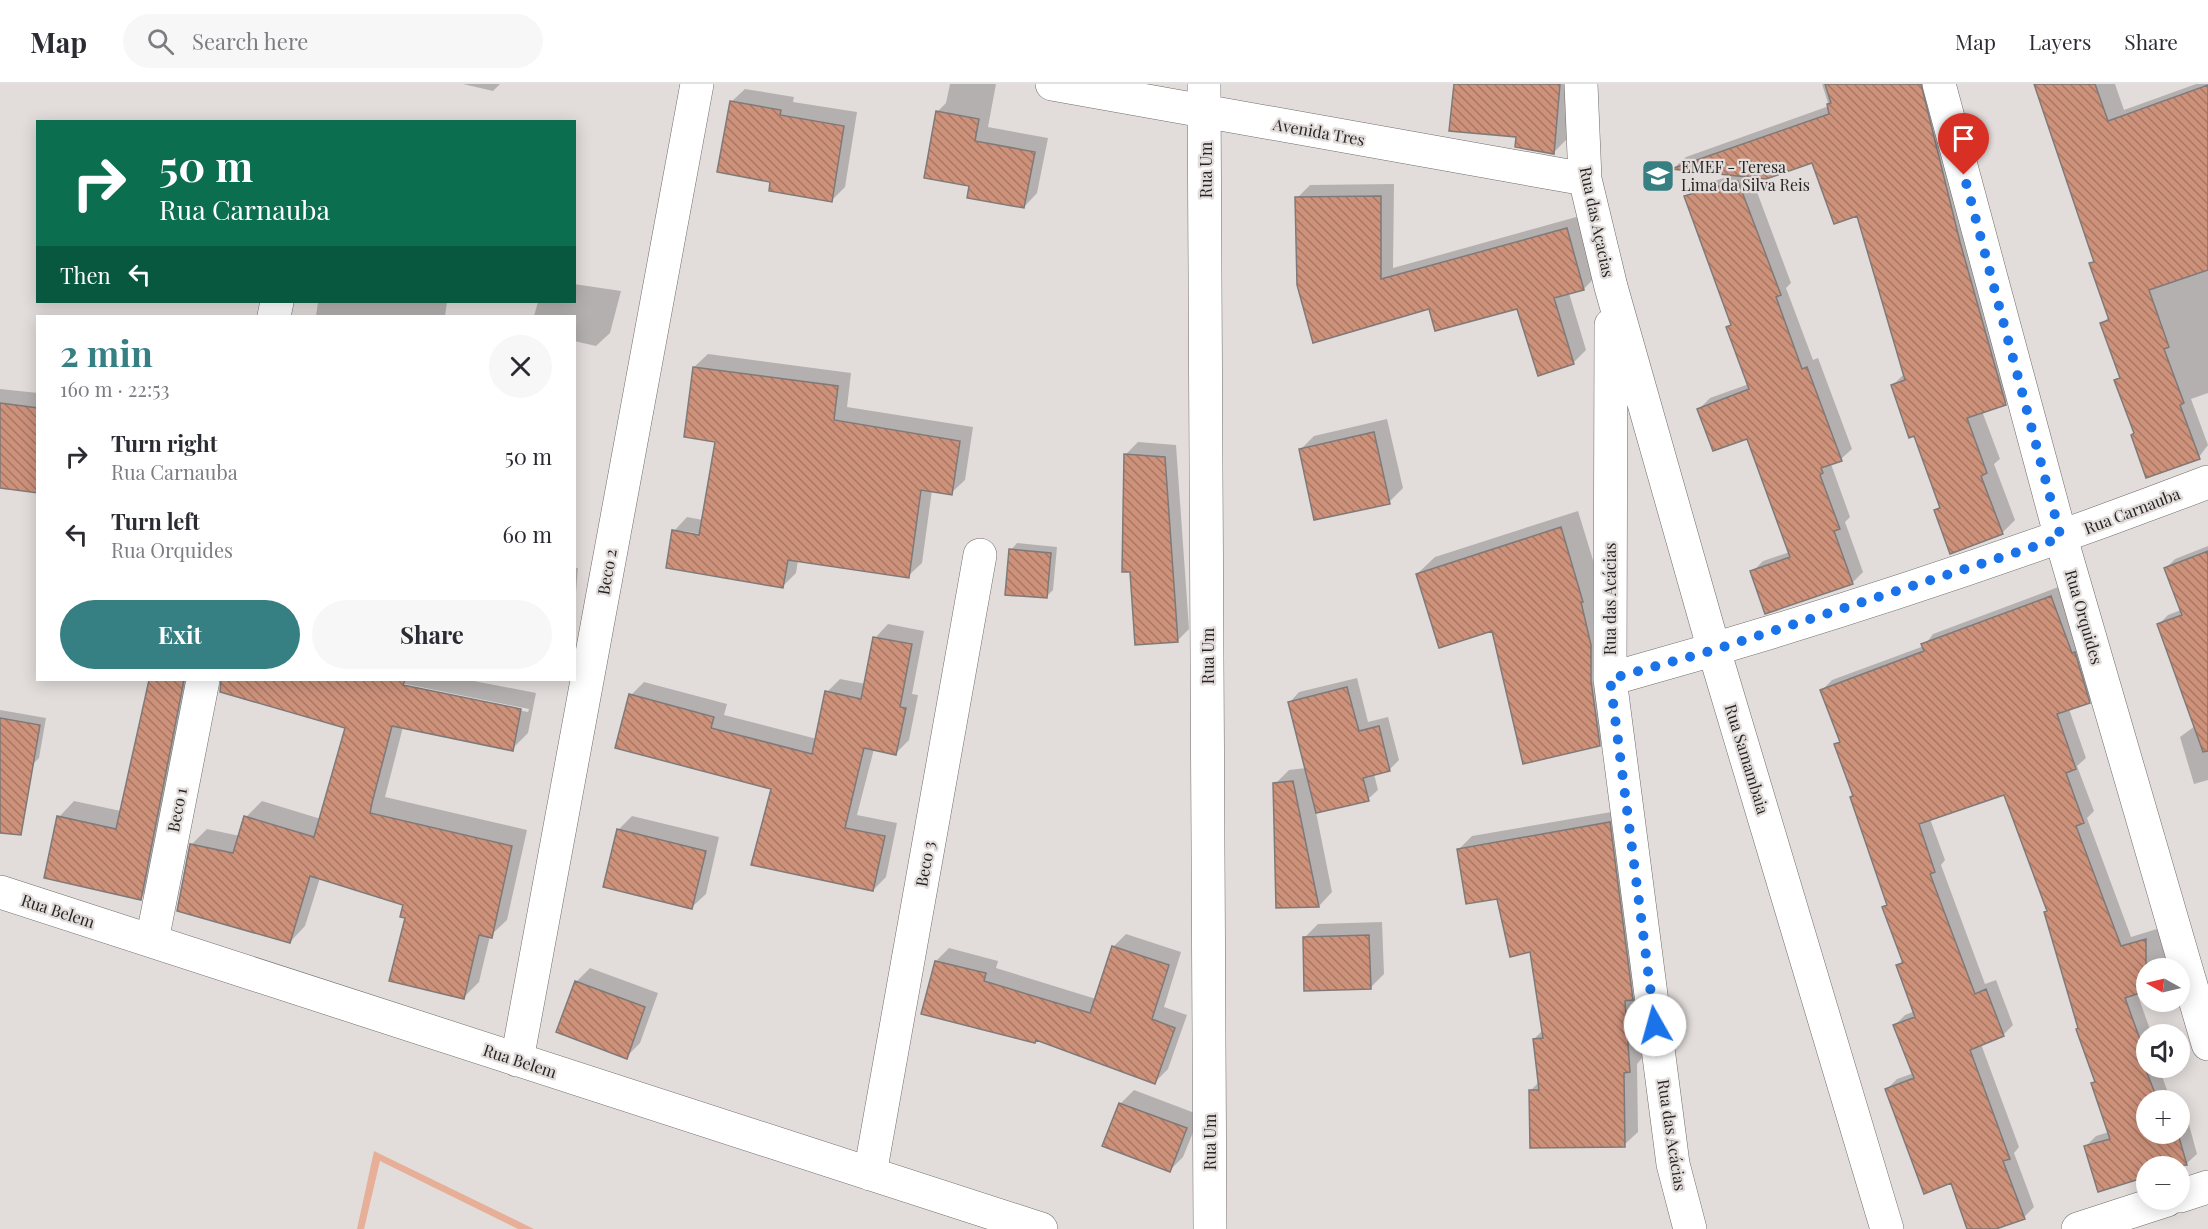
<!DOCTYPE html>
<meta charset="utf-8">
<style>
:root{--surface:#fff;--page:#f7f7f7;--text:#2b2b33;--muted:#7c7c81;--line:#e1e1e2;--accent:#367f82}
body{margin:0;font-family:"Playfair Display",serif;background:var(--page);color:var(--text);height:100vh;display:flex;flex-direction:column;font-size:22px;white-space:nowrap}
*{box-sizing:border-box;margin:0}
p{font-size:20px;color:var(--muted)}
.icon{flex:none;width:33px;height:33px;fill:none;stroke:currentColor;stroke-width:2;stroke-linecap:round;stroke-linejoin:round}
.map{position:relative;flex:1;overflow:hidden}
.sheet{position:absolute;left:36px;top:231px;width:540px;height:366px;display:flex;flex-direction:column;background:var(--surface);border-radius:0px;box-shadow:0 3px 15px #0003}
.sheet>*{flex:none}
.guide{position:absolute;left:36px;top:36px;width:540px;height:183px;border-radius:0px;box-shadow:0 3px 15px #0003;background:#0b6e4f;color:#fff;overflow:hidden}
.needle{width:39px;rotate:278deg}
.buttons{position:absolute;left:2136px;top:874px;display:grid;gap:12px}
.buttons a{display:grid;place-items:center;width:54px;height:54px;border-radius:50%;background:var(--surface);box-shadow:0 3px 15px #0003;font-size:30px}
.pin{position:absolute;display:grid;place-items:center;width:51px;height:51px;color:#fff;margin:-62px -26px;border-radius:50% 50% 50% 0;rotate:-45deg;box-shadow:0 0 6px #0007}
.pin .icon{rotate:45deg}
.me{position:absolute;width:66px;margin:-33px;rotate:353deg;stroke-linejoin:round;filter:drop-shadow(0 0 4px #0008)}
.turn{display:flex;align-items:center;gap:21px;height:126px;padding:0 24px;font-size:27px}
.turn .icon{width:78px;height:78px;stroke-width:2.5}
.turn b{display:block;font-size:42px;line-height:51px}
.then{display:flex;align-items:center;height:57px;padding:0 24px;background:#0003;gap:12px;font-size:22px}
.round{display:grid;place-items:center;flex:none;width:63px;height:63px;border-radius:32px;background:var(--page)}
.overview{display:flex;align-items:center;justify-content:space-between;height:102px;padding:0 24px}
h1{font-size:36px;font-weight:700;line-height:45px;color:var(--accent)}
.button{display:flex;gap:12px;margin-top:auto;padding:12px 24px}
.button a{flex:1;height:69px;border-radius:36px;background:var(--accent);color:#fff;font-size:24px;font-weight:700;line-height:69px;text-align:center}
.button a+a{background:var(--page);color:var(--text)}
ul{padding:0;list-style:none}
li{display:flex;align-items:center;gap:18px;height:78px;padding:0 24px}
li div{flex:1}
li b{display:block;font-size:22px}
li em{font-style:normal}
header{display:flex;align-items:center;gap:36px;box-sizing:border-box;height:84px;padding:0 30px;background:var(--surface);border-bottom:2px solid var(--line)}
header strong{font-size:28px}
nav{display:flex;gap:33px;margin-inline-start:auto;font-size:21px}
.search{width:420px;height:54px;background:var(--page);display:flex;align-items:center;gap:15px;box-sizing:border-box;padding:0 21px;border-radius:33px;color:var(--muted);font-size:22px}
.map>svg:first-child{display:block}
</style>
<header>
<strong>Map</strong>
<div class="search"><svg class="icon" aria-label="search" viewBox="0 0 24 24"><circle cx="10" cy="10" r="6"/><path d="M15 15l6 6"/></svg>Search here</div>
<nav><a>Map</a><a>Layers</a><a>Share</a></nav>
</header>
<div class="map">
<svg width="2208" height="1145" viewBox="0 0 2208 1145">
<defs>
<pattern id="building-back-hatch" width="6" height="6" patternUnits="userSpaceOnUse" patternTransform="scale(1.5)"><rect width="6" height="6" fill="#ce927b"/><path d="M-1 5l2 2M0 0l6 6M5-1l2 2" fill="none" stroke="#a77765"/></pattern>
</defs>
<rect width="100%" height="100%" fill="#e2dddb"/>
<path fill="#e7ae98" d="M374,1067L534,1145H518L380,1077L364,1145H357Z"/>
<path fill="#0003" fill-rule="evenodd" d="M463,0H500L493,7Z
M950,0H996L988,43L1048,54L1037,109L1024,123L937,28L946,19Z
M1455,0H1572L1567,55L1553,69Z
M1822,0H1937L2018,307L2005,320L1982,327L2000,375L1994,380L2015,436L2002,449L1935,427L1940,422L1915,350L1892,302L1905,289L1858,130L1813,77L1751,92L1791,199L1786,204L1813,276L1818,274L1852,365L1841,375L1831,380L1850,433L1845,438L1863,488L1852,499L1752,488L1763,477L1790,468L1747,353L1699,325L1710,314L1749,300L1728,243L1732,239L1686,113L1697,102L1738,90L1674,84L1686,73L1829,22Z
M2035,0H2115L2124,26L2196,0H2208V309L2191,315L2208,361L2199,373L2135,348L2116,296L2121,291L2102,239L2110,232L2090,180L2095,176Z
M745,5L794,13L793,18L857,28L845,103L832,116L772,97L731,18Z
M1394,100L1393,184L1580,132L1596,192L1584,205L1569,209L1586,266L1573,279L1518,223H1430L1314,257L1297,114L1310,101Z
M574,200L621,207L610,249L596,262L574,257V232H534L538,218H574Z
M318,218H447L445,232H316Z
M708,270L851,289L847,323L973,343L965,396L951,409L932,406L922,479L908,492L798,476L796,489L782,503L674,447L687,433L703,436L717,356L694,283ZM683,447L706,451V454L683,450Z
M0,305L38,309V407L0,403Z
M1387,335L1403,404L1389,418L1300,366L1314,352Z
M1138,358L1176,361L1189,545L1177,557L1126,370Z
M1578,427L1600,499L1617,643L1599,661L1493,545L1417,490L1435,473Z
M1017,459L1057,463L1053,506L1046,513L1011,466Z
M2208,462V696L2194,700L2180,653L2195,642L2158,541L2168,531L2181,526L2166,484L2175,475Z
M574,484H578L574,533Z
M2061,502L2099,608L2089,618L2069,625L2086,674L2077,682L2094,727L2087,734L2131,853L2160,844L2172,885H2146V906L2137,909L2152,951H2146V984H2159L2171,1017H2146V1050H2180V1028L2185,1026L2197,1070L2186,1080L2176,1083H2146V1092L2099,1106L2086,1062L2096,1052L2109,1048L2092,1000L2096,996L2045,829L2048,826L2005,709L1930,735L1945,776L1941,781L1985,900L1996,896L2013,941L2003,951L1981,960L2019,1063L2014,1069L2034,1123L2024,1133L1992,1145H1969L1952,1097L1887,1005L1897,995L1914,989L1895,941L1905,931L1915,927L1898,881L1903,876L1884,823L1888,819L1851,714L1854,711L1836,661L1840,656L1822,606L1832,596L1924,562L1933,550Z
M888,540L924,547L912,610L918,611L909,656L896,669L874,665L857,731L897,739L886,793L873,806L773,704L631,611L644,598L727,620L724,631L817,655L827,608L840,595L866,600L875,554Z
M1357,594L1368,638L1388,633L1399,676L1389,686L1374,690L1378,706L1368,715L1316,728L1332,808L1319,822L1275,700L1289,686L1306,684L1290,618L1299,608Z
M150,596H196L156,799L140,814L59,733L74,717L121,727Z
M222,596H371L528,628L529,625L386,596H469L536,609L528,649L512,665L403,643L385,713L527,746L507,836L490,852L479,898L463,914L407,833L405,820L320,794L305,842L290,858L191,761L207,745L240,752L246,733L262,717L321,735L347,642L221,607Z
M0,626L46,634L39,674L32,681L0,675Z
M1623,726L1643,973L1637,980L1638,1048L1624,1061L1530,1007L1539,998L1534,955L1543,946L1531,867L1498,813L1459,765L1472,752Z
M632,732L719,753L706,810L692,823L618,746Z
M1382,838L1384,890L1370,904L1304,854L1318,840Z
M1126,850L1181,868L1164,923L1187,931L1168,985L1155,998L1037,955L1035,957L923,929L936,877L949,864L998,877L996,884L1096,915L1113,863Z
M590,884L658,909L640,959L626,973L576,898Z
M1134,1006L1200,1031L1183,1073L1170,1086L1120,1020Z"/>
<path fill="url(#building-back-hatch)" stroke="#7f7a79" stroke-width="1.5" d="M1454,0H1560L1554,70L1515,63L1516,53L1449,47Z
M1825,0H1921L1960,158L2006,321L1967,334L1987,389L1981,392L2003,450L1950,470L1934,426L1940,424L1914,352L1909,354L1891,301L1905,296L1857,132L1834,140L1812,79L1766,95L1671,85L1829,30L1827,20L1831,19Z
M2034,0H2095L2108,37L2208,1V186L2149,206L2169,263L2164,265L2184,319L2180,321L2200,375L2146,394L2131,351L2134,349L2114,296L2120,294L2100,239L2109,236L2089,179L2094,178Z
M730,17L781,26L780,31L844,42L832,118L769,107L770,98L717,88Z
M936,27L979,35L975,57L1035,68L1024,124L967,114L969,102L924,94Z
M1738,97L1781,211L1776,213L1802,285L1807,283L1842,377L1821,384L1823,389L1820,391L1840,445L1834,447L1853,500L1765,530L1750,487L1790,473L1747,355L1713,367L1697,325L1749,305L1726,243L1731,241L1684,112Z
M1381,112V195L1567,144L1584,206L1554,214L1574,280L1538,292L1517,225L1435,247L1429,225L1313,259L1297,201L1295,113Z
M693,283L838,302L834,336L960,357L952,411L921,406L909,494L788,476L783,504L666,484L672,446L699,451L715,358L684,353Z
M0,319L38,324V409L0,404Z
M1374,348L1390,420L1314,436L1299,365Z
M1124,370L1165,373L1178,558L1135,561L1130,488H1122Z
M1561,443L1583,518H1581L1591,561V597L1600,662L1523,680L1492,547L1439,564L1416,490Z
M1009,465L1051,469L1047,514L1005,511Z
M2208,467V667L2203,668L2157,540L2182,531L2164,484Z
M2051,512L2072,569L2075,568L2090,619L2057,630L2076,685L2066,689L2084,739L2076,742L2121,862L2146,855V907L2125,914L2145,969L2140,971L2158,1017H2146V1050H2178L2187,1081L2146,1083V1093L2098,1108L2084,1062L2110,1055L2091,999L2095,998L2076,945L2078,944L2044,828L2047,827L2004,711L1919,740L1935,788L1930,790L1975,910L1986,905L2004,952L1970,966L2010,1075L2003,1077L2025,1135L1996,1145H1967L1951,1099L1924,1110L1885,1005L1914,994L1893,941L1915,933L1896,881L1903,879L1882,823L1887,821L1850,713L1853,712L1834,660L1840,658L1820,606L1924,567L1921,560Z
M873,553L912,560L900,623L906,624L896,671L864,664L845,744L885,752L873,807L751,781L771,705L615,664L629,610L714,633L711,644L812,670L825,607L861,615Z
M149,596H184L141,816L44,794L57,732L116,745Z
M221,596H405L403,601L521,625L513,667L392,642L372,719L370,729L512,762L492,854L479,851L464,915L389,897L405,834L400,833L403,821L310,792L290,859L177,827L190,760L233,769L244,732L314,753L345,644L220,608Z
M1347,603L1359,647L1379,642L1390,687L1363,694L1369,717L1316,729L1288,618Z
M0,634L40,641L21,751L0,749Z
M1293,697L1319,823L1276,824L1273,699Z
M1610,738L1633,916L1625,917L1630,988L1624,989L1625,1063L1530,1064L1529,1006H1539L1533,955L1543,954L1530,868L1510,873L1497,815L1466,820L1457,765Z
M617,745L706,767L692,825L603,803Z
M1369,851L1371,905L1304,907L1303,853Z
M1112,862L1169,881L1152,935L1175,944L1155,1000L1036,956L1035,959L921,930L935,877L986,889L984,897L1090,929Z
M575,897L645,923L627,975L556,948Z
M1119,1019L1187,1044L1170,1088L1102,1062Z"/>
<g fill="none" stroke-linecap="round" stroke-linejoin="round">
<defs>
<path id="minor" d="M1052,0L1585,95
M1204,0L1210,1145
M1581,0L1585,95L1611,203L1714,566L1887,1145
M1939,0L2061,454L2208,960
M274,232L277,218
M1611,241L1610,595L1673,1080L1690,1145
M1610,595C1812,539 2012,473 2208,398
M0,808L1041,1145
M152,857L203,596
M517,976L697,0
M870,1090L980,471
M2180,1112L2208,1103
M2078,1145L2167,1116"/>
</defs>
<use href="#minor" stroke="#706b6a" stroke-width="34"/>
<use href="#minor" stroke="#fff" stroke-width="33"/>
</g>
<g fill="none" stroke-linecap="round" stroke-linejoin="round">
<path stroke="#1a73e8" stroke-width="10" stroke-dasharray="0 18" d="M1655,941L1610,595L1714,566L2061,454L1964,91"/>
</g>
<defs>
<symbol id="school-square" viewBox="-11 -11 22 22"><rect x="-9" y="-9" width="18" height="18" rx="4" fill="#367f82" stroke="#e2dddb"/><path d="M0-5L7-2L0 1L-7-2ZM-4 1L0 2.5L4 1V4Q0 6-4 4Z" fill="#fff"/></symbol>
</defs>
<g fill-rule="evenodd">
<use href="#school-square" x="1639" y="73" width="38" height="38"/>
</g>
<g text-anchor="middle" stroke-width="4.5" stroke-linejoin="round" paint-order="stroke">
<g font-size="16" fill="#272524" stroke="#e2dddb">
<text transform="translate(1319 48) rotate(10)" y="6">Avenida Tres</text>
<text transform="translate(1206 86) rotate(-90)" y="6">Rua Um</text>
<text transform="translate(1597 138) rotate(78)" y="6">Rua das Açacias</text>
<text transform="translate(2132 427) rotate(-21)" y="6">Rua Carnauba</text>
<text transform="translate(607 488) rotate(-80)" y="6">Beco 2</text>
<text transform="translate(1610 515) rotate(-90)" y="6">Rua das Acácias</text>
<text transform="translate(2084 533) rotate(74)" y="6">Rua Orquides</text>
<text transform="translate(1208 572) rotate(-90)" y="6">Rua Um</text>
<text transform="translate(1747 675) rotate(73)" y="6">Rua Samambaia</text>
<text transform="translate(177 726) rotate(-79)" y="6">Beco 1</text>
<text transform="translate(925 780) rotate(-80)" y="6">Beco 3</text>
<text transform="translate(58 827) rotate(18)" y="6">Rua Belem</text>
<text transform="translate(520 977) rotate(18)" y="6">Rua Belem</text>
<text transform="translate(1672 1051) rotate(81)" y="6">Rua das Acácias</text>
<text transform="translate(1210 1058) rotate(-90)" y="6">Rua Um</text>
</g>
<g font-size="16" fill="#272524" stroke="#e2dddb" text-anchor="start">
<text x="1681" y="89">EMEF - Teresa<tspan x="1681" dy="18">Lima da Silva Reis</tspan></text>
</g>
</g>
</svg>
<div class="buttons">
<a><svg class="needle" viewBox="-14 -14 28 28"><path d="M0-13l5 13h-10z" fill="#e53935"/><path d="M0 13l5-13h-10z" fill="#7c7c81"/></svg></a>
<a><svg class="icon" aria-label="sound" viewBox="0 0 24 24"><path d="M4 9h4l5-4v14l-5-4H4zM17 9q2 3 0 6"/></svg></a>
<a>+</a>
<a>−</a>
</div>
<div class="pin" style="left:1964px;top:91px;background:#d93025"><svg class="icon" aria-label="arrive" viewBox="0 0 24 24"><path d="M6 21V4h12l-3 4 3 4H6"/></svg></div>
<svg class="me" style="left:1655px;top:941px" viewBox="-20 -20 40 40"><circle r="19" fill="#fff"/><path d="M0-13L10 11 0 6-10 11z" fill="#1a73e8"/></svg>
<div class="guide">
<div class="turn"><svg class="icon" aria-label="right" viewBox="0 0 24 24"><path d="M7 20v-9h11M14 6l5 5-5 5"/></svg><div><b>50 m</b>Rua Carnauba</div></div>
<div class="then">Then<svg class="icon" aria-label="left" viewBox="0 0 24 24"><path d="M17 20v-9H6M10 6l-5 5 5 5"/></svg></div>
</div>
<section class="sheet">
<div class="overview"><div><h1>2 min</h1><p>160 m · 22:53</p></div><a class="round"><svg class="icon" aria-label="close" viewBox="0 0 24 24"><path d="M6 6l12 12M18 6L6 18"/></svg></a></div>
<ul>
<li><svg class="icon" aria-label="right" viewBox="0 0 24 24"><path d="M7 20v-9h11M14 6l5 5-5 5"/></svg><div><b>Turn right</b><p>Rua Carnauba</p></div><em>50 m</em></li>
<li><svg class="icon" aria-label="left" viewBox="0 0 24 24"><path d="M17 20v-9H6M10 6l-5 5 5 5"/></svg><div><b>Turn left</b><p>Rua Orquides</p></div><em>60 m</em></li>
</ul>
<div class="button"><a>Exit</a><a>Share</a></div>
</section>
</div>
